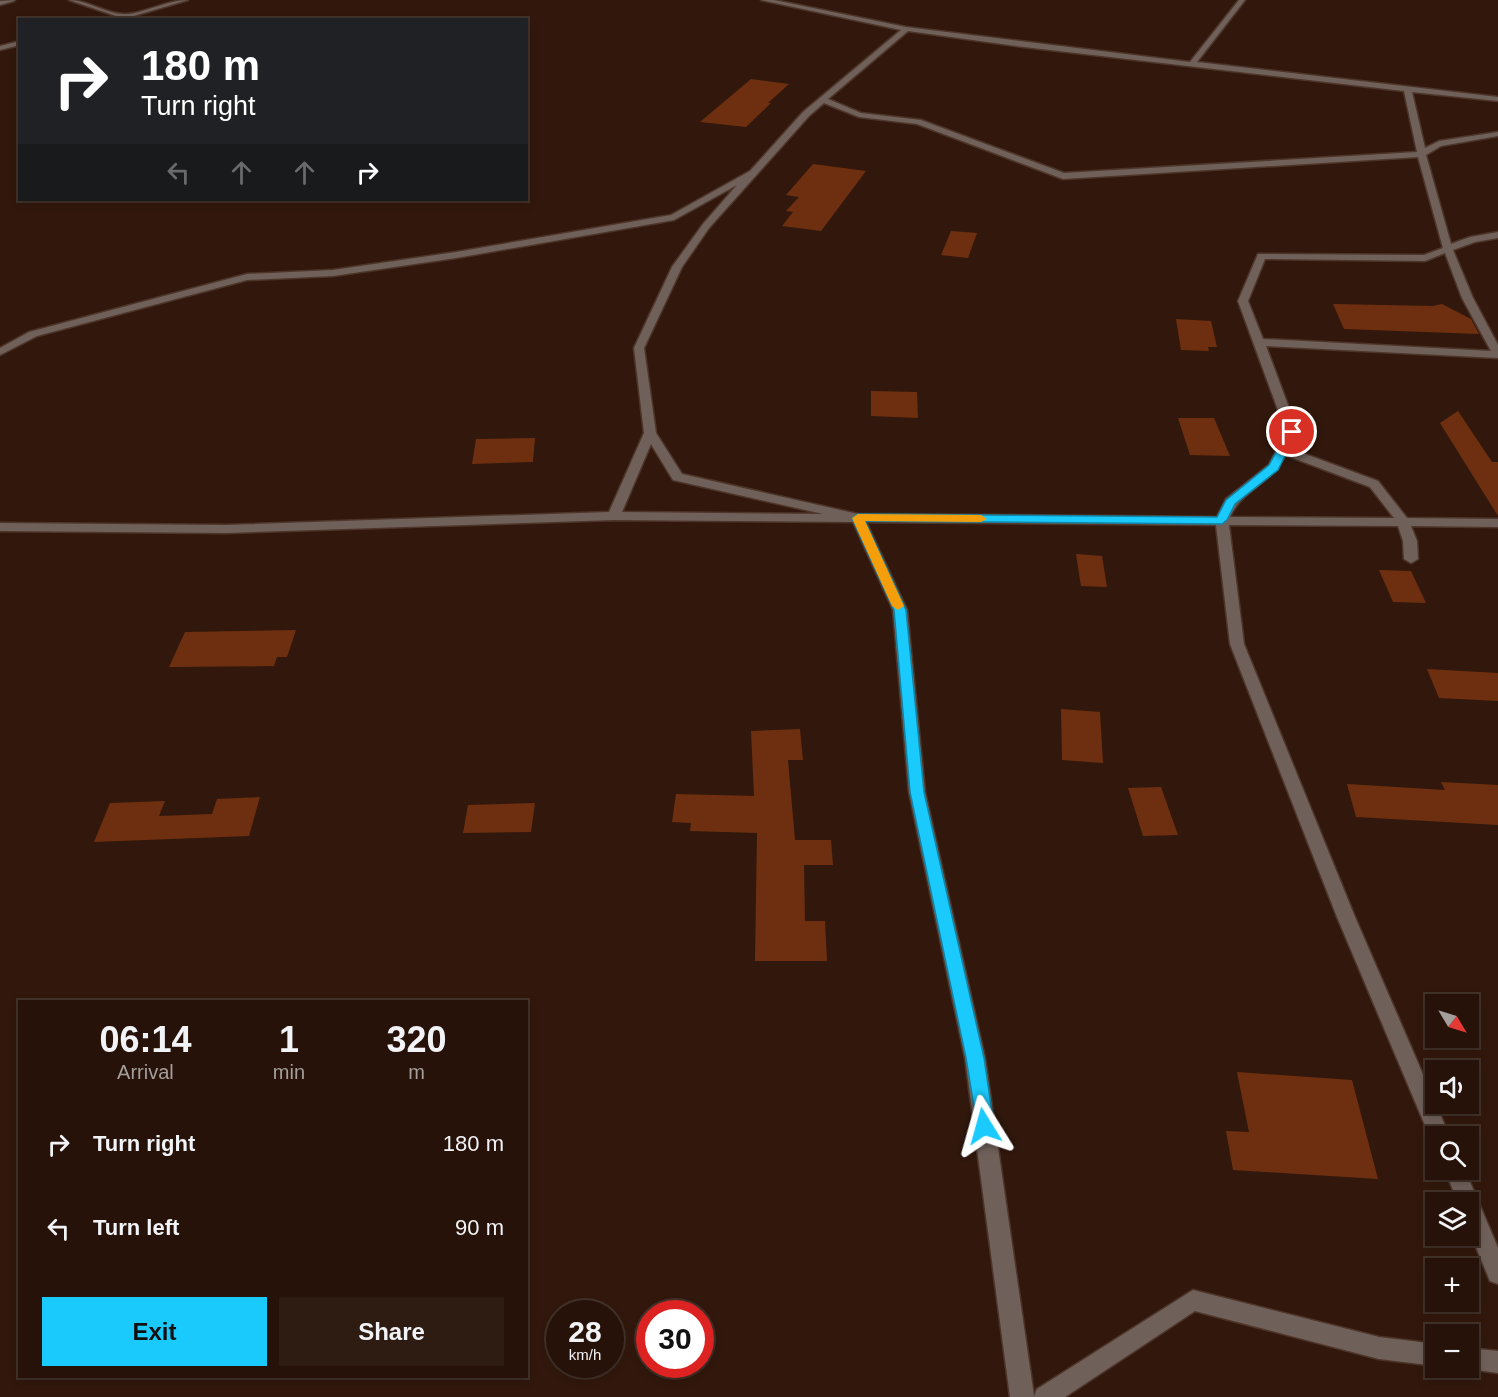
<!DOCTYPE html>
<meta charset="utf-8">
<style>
:root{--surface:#261209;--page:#2e1b12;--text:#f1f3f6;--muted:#a49e9c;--line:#42322a;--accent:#1bcafc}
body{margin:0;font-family:Arial,sans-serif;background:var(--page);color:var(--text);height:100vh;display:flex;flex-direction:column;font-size:22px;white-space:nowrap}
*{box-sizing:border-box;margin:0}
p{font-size:20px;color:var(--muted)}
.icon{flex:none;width:33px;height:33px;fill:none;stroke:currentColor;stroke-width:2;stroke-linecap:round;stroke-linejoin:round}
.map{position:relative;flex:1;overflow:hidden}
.drawer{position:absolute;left:18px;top:1000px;width:510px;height:378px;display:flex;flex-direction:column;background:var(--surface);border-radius:0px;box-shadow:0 3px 9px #0003,0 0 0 2px var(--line)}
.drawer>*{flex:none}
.banner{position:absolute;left:18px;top:18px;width:510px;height:183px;border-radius:0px;box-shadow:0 3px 9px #0003,0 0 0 2px var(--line);background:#202124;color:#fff;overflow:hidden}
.needle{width:39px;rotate:128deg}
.tools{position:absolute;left:1425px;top:994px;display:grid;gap:12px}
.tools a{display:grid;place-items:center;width:54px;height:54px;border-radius:0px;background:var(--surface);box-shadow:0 3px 9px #0003,0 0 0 2px var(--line);font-size:30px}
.speed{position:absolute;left:546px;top:1300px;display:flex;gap:12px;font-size:30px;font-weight:700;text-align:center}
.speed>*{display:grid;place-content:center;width:78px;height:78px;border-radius:50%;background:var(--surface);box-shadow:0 3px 9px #0003,0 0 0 2px var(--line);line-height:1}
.speed small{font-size:15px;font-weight:400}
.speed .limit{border:9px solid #d22;background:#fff;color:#111}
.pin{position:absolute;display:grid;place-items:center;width:51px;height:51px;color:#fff;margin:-26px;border:3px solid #fff;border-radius:50%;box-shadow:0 2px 6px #0007}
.me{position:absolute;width:66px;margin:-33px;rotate:352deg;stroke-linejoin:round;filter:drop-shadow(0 0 4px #0008)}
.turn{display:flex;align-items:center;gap:21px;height:126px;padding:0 24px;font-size:27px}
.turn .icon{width:78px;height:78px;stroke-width:2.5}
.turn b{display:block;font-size:42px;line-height:51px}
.lanes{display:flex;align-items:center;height:57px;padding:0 24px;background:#0003;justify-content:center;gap:30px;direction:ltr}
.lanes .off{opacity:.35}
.eta{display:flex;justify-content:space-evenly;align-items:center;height:102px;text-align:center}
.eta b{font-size:36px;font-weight:800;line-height:42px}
.action{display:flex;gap:12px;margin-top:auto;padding:12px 24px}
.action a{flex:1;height:69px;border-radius:0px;background:var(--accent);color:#111;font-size:24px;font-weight:800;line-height:69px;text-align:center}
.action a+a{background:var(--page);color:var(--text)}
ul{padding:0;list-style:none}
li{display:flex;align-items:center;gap:18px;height:84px;padding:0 24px}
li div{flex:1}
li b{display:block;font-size:22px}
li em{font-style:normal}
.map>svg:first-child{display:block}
</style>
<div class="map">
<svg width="1498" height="1397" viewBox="0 0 1498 1397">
<rect width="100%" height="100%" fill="#32180c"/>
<path fill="#6d2f0f" d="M751,79L789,84L768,103H771L746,127L700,122Z
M813,164L866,171L821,231L782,226L793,212L786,211L799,197L786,195Z
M951,231L977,233L968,258L941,255Z
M1333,304L1433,306L1442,304L1471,319L1479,334L1344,329Z
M1176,319L1211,321L1217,347H1208L1209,351L1181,350Z
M871,391L917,392L918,418L871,416Z
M1458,411L1492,462H1498V516L1440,423Z
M1178,418H1214L1230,456L1190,455Z
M535,438L533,462L472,464L476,439Z
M1076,554L1102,556L1107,587L1081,586Z
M1379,570L1411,571L1426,603L1393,602Z
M296,630L287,657H277L274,666L169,667L185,632Z
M1427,669L1498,673V701L1439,698Z
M1061,709L1100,712L1103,763L1062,760Z
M800,729L803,760H788L795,840H831L833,865H804L805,921H825L827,961H755L757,833L690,831L691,823L672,822L676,794L754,796L751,731Z
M1441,782L1498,785V825L1356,817L1347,784L1445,790Z
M1161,787L1178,835L1143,836L1128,788Z
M260,797L249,836L94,842L110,803L165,801L159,816L212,814L217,799Z
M535,803L531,832L463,833L468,805Z
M1237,1072L1352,1080L1378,1179L1233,1170L1226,1131L1249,1132Z"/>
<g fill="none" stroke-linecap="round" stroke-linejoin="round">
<defs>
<path id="minor" d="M15,0L14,1L0,5V1Z
M69,0C88,0 106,14 124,14C141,15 166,0 188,0L120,20H107L116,16Z
M761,0H774L906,27L1190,62L1239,0H1245L1197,62L1498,97V101L1412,92L1425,148L1439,141L1498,132V136L1441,146L1426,155L1451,244L1470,237L1498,232V238L1475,242L1453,250L1473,298L1498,345V358L1266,346L1298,432L1289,448L1378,481L1407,518L1498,519V527L1411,526L1417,541L1418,559L1411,563L1404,559L1403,541L1398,526L1229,525L1244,644L1355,917L1450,1137H1436V1144L1430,1137L1337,917L1230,644L1216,525L866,522L907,610L925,792L985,1058L1034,1396L1037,1389L1193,1290L1379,1337L1436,1344V1366L1379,1359L1195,1311L1065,1397H1010L965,1058L909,792L893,610L853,522L614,520L226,533L0,531V523L226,525L609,512L644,433L634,348L672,267L703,224L737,185L674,220L456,258L333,276L247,280L37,336L0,355V348L29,332L247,274L333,270L456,252L671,215L750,171L803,112L901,30ZM908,31L1024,47L1404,91L1417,152L1064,173L921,120L861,113L828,99ZM824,103L859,117L917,124L1063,179L1418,157L1443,248L1424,255L1258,254L1238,301L1286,432L1269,465L1226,499L1217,517L858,514L682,474L656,433L644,348L682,267L709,228L809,116ZM1445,253L1462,298L1491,351L1263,339L1248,301L1265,259L1425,261ZM651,444L673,480L823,514L622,512ZM1285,455L1370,487L1394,518L1230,517C1242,489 1273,483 1285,455Z
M20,41V45L0,50V46Z
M1445,1170H1465L1498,1248V1284L1490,1281L1468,1228V1203H1458Z
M1468,1348L1498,1351V1373L1463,1368H1468Z"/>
</defs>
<use href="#minor" stroke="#4e352a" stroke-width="3"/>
<use href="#minor" fill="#6f605a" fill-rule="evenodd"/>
</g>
<path fill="#1bcafc" stroke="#1283a4" stroke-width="1.5" d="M1292,429L1297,432L1278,470L1235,504L1227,520L1222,524L865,521L906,610L924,792L984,1058L994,1126L991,1131L984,1134L978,1131L966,1058L910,792L894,610L852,518L858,514L1217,517L1226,500L1269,465L1287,432Z"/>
<path fill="#f59e0b" d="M858,514L981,515L987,519L981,522L865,521L904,606L898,610L892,606L852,518Z"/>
</svg>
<div class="tools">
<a><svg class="needle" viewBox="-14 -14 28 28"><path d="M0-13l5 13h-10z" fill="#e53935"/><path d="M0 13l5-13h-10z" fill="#a49e9c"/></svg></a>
<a><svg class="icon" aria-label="sound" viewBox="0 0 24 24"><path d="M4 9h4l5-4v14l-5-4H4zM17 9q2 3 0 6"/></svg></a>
<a><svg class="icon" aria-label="search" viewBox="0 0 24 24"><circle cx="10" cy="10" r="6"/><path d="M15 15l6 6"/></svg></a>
<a><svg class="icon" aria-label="layers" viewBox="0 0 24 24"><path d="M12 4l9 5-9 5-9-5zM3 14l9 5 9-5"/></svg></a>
<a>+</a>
<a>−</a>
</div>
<div class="speed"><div>28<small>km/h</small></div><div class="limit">30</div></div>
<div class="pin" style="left:1292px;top:432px;background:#d93025"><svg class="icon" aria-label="arrive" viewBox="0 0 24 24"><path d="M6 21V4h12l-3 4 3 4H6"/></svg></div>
<svg class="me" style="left:984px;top:1126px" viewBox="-20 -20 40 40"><path d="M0-17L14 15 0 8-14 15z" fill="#1bcafc" stroke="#fff" stroke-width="4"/></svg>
<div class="banner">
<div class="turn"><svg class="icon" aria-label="right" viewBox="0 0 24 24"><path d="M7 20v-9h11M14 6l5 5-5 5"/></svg><div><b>180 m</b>Turn right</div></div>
<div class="lanes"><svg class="icon off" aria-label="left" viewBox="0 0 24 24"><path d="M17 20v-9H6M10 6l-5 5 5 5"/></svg><svg class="icon off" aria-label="ahead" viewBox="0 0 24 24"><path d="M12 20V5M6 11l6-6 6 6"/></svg><svg class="icon off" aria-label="ahead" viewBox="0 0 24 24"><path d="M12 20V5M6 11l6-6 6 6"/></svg><svg class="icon" aria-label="right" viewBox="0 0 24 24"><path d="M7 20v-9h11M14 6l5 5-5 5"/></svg></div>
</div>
<section class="drawer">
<div class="eta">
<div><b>06:14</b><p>Arrival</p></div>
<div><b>1</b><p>min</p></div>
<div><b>320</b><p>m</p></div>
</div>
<ul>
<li><svg class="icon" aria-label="right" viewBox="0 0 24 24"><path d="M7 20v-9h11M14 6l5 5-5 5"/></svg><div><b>Turn right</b></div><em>180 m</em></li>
<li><svg class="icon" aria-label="left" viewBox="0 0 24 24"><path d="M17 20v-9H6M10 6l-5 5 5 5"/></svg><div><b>Turn left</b></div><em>90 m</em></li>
</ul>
<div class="action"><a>Exit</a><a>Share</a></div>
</section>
</div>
